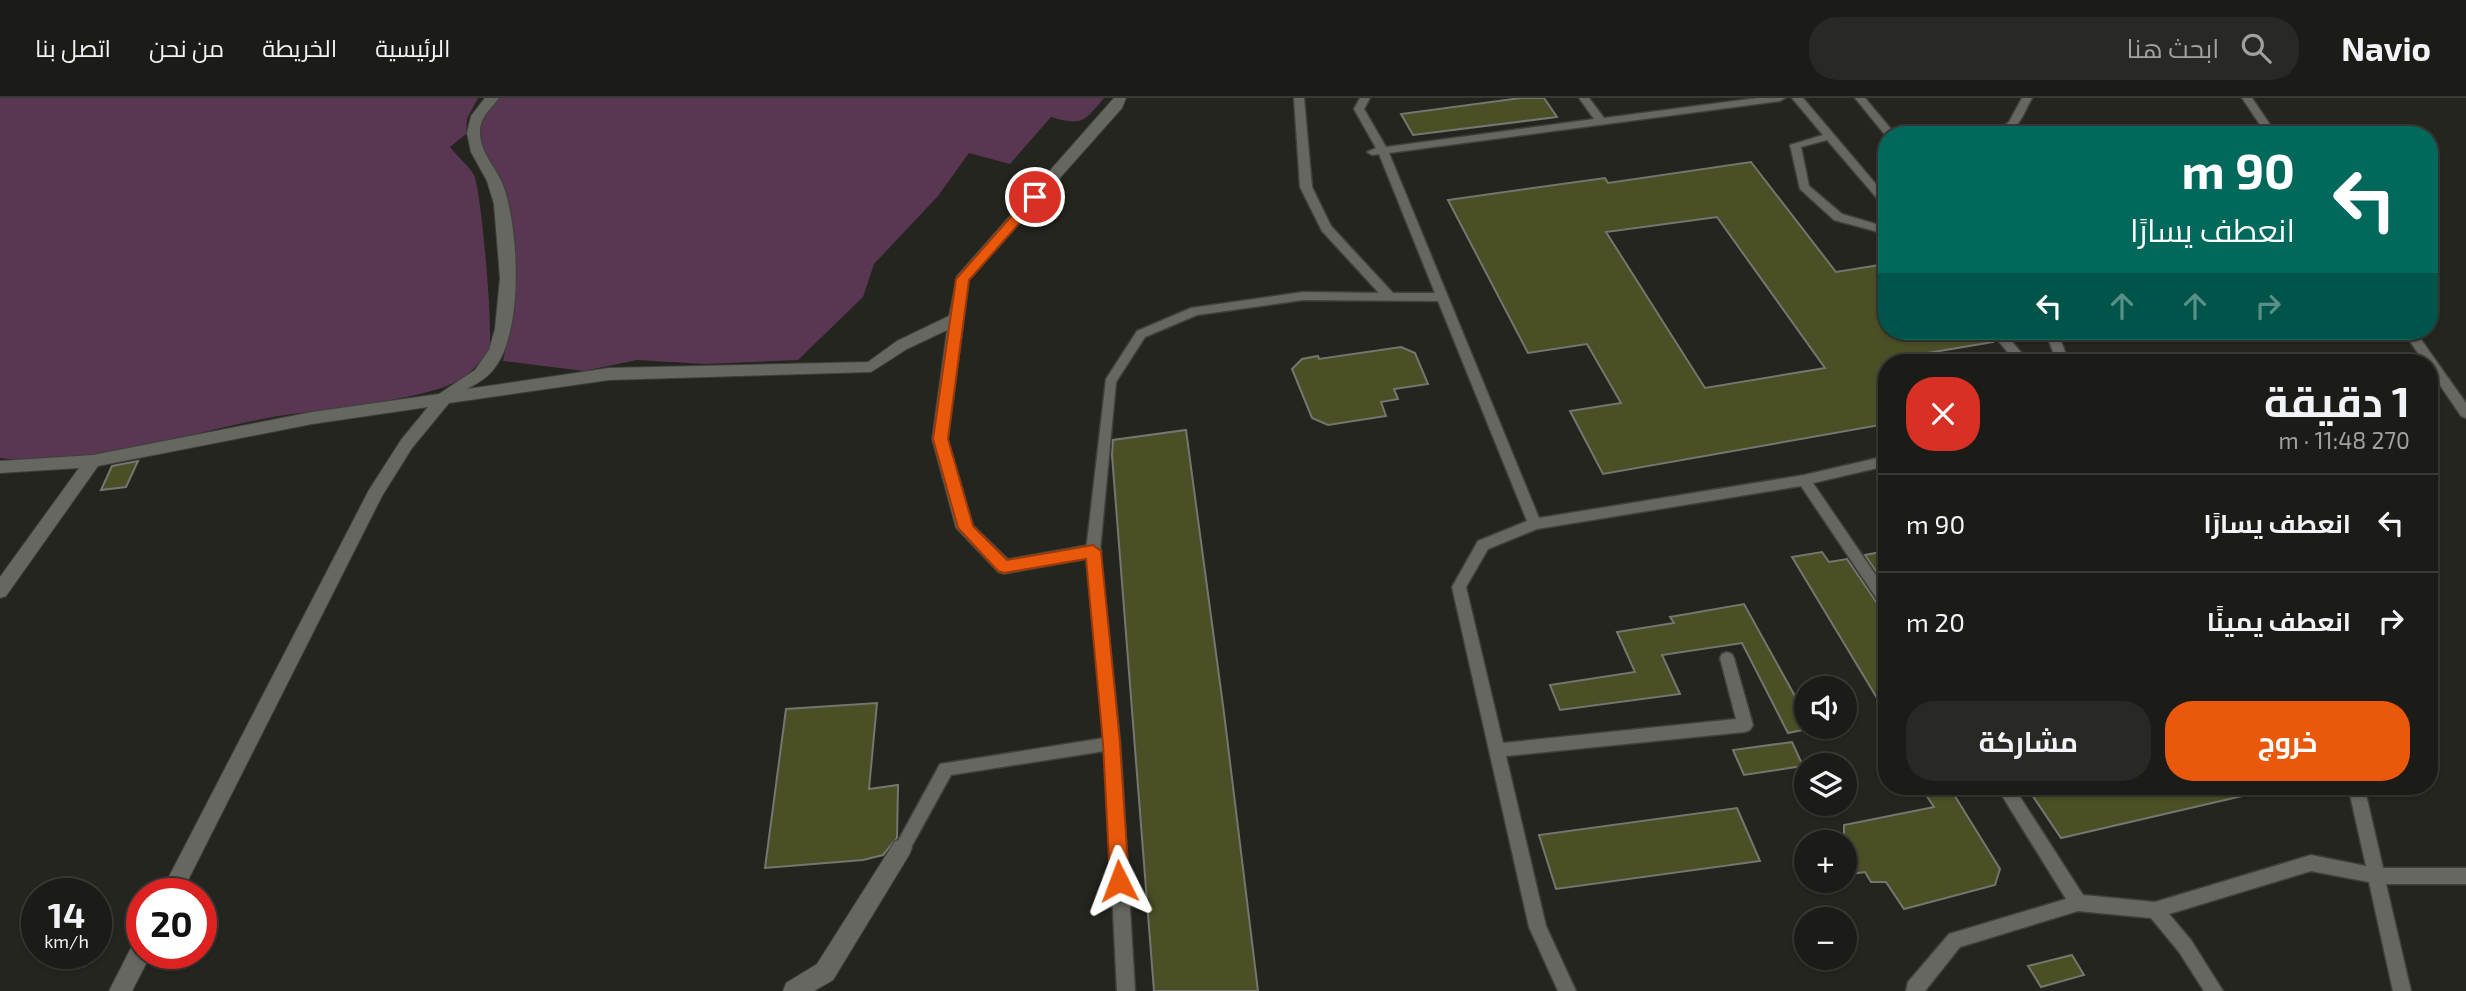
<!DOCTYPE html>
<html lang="ar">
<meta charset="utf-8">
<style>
:root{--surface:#1b1c17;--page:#282924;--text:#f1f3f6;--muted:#a0a1a1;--line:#393a36;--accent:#ea580c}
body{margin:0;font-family:"Exo 2",Cairo,sans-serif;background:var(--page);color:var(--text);direction:rtl;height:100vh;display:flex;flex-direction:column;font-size:26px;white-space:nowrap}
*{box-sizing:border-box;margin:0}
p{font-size:23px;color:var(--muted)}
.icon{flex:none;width:38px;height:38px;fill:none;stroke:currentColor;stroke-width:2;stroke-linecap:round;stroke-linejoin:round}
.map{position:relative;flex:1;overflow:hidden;direction:ltr}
.details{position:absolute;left:1878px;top:256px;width:560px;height:441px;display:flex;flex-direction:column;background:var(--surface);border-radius:28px;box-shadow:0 2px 5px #0004,0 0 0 2px var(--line);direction:rtl}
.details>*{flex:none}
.banner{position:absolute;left:1878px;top:28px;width:560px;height:214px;border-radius:28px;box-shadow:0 2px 5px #0004,0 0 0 2px var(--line);direction:rtl;background:#00695c;color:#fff;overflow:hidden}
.controls{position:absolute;left:1794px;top:578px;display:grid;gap:14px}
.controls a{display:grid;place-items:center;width:63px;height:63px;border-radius:50%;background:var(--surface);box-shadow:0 2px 5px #0004,0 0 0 2px var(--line);font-size:35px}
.speed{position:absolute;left:21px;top:780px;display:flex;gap:14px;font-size:35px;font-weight:700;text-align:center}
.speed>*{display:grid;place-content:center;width:91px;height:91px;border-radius:50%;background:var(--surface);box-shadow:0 2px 5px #0004,0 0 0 2px var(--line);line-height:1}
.speed small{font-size:18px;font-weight:400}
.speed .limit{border:10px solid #d22;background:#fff;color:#111}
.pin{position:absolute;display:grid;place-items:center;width:60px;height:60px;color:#fff;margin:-30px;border:4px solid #fff;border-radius:50%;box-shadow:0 2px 7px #0007}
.me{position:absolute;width:77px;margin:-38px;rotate:357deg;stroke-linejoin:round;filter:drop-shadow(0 0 5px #0008)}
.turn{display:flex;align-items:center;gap:24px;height:147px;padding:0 28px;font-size:32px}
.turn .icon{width:91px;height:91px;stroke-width:2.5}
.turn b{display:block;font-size:49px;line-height:60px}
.lanes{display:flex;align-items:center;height:66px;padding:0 28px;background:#0003;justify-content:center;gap:35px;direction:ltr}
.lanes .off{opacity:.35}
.round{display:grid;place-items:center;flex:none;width:74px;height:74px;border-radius:28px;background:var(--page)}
.overview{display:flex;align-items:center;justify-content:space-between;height:119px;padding:0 28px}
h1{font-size:42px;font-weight:700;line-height:52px}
.button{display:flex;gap:14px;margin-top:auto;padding:14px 28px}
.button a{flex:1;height:80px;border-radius:28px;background:var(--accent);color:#fff;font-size:28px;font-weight:700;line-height:80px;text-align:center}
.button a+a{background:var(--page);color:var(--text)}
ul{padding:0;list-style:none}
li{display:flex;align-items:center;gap:21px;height:98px;padding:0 28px;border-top:2px solid var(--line)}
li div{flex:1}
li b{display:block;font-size:26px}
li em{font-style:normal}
header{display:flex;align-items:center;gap:42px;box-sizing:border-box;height:98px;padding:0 35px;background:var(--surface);border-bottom:2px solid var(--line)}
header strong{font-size:33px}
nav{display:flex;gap:38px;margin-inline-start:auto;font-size:24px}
.search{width:490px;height:63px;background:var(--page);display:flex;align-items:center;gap:18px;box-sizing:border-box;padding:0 24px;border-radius:28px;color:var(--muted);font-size:26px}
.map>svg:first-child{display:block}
</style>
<header>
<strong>Navio</strong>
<div class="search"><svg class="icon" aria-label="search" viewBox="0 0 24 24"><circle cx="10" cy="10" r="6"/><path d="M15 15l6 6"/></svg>ابحث هنا</div>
<nav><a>الرئيسية</a><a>الخريطة</a><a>من نحن</a><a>اتصل بنا</a></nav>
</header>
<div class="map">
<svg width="2466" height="893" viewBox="0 0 2466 893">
<rect width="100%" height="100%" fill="#24251f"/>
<path fill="#593752" d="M0,0H478L467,21L466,36L450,49C457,58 468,67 474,77C481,90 494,238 489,251C486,259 471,274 464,279C432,303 317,311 273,319C184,335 91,370 0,360Z
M498,0H1104C1084,24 1082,28 1051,19L1010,66L969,55L938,98L874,166L863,199L798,262L705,266L637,262L584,273L503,263L516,197L511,177V114L477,44L481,19Z"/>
<path fill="#4b4f25" stroke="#75766f" stroke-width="2" fill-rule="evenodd" d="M1521,0H1544L1557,19L1413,37L1401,16Z
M1751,64L1836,174L1886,166V233H1987L1993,244L1910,258L1915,264H1886V326L1603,376L1570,313L1621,305L1587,246L1528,255L1448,102L1605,80L1608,85ZM1717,119L1825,270L1705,290L1606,134Z
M1401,249L1415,255L1428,286L1394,291L1398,301L1381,304L1386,318L1328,327L1312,320L1292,271L1302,261L1318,258L1319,261Z
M1186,332L1224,615L1258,893H1154L1112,357L1113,342Z
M138,363L126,389L101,392L112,368Z
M1886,453V488L1865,457Z
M1822,454L1829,464L1847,461L1879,508L1886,511V615L1792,459Z
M1744,506L1806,618V628L1812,630L1788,635L1742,545L1662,557L1680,596L1560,612L1550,587L1635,574L1617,534L1674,525L1670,519Z
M877,605L869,691L898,687L897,740L883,757L863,762L765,770L786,611Z
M1792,644L1803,668L1744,677L1733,652Z
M1920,688H1932L1953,695L2000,771L1995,787L1904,811L1886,784H1871L1865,774L1844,777V727L1934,709Z
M2026,688H2250L2251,696L2061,740Z
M1737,710L1760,763L1556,791L1539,737Z
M2072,857L2084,877L2041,889L2028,868Z"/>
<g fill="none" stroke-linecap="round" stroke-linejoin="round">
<defs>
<path id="service" d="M1294,0H1304L1312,89L1331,128L1393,195H1435L1379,56L1372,57L1367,54L1376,50L1354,11L1360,0H1370L1364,11L1386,49L1594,21L1579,0H1589L1604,20L1757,0H1785L1780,3L1389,55L1539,420L1804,377L1886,358V368L1813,385L1886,492V509L1881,507L1801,388L1537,431L1488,451L1466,489L1503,645L1736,621L1720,560L1722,556L1727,554L1732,556L1734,560L1753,627L1750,632L1745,634L1506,658L1546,828L1576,893H1558L1529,829L1452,489L1478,443L1527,423L1438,203L1303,202L1197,217L1145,239L1116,284L1100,453L1120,645L1135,893H1117L1105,653L951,677L908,755L902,758L896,755L894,750L940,666L1104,640L1086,453L1106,281L1137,233L1191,210L1303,194L1379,195L1322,133L1300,89Z
M1792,0H1803L1886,98V107L1882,106L1827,42L1801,49L1809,88L1842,116L1886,129V136L1834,122L1800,91L1790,47L1823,37Z
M1855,0H1865L1896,37L1886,38Z
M2022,0H2032C2021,20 2018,37 1992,37L2009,24Z
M2242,0H2252L2277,37H2267Z
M1990,233H2003L2029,264H2016Z
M2045,233H2057L2069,264H2057Z
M2403,233H2415L2466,305V320L2461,318L2429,271V264H2424Z
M1996,688H2013L2083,797L2155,804L2311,757L2366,768L2348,688H2364L2383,770H2466V786H2386L2411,893H2393L2369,784L2311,773L2169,816L2191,842L2223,893H2204L2179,854L2151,820L2078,813L1960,849L1925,893H1906L1908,884L1949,836L2066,801Z"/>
<path id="minor" d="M485,0H499C490,12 479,20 480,36C481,57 498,71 504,90C519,134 524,235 493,272C486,281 476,286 467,291L609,270L868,264L897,243L949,218L957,178L1114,0H1126L1122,10L969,182L948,341L973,427L1008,461L1093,446L1099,448L1102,453L1099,458L1093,460L1004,476L998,474L956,430L932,341L947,232L907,251L871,274L609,282L449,305L412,350L382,398L181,796H160L369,392L401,342L428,309L312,326L98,368L6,498L0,500V479L79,370L0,375V363L93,357L312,314L439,296L475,272L489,252L495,231L500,180L494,106L487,83L471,54L467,35L471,18Z
M902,741L909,743L912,750L909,757L833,882L814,893H783L786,885L817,866L895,743Z
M142,841V856H151L132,893H109L134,844Z"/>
</defs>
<use href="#service" stroke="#3f403b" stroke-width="3"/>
<use href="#minor" stroke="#3f403b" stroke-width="2"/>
<use href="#service" fill="#666761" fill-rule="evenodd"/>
<use href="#minor" fill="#666761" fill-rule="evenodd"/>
</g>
<path fill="#ea580c" stroke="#983908" stroke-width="2" d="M1035,95L1040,96V102L969,182L948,341L973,428L1007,462L1093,447L1101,453L1120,645L1129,783L1126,789L1119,791L1113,789L1110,783L1103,645L1086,461L1004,475L998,473L958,430L933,341L956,181L1031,96Z"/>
</svg>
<div class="controls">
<a><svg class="icon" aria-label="sound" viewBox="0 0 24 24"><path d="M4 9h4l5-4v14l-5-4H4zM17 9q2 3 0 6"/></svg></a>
<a><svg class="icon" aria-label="layers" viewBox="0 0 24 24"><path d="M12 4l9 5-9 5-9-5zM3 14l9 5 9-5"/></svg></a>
<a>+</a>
<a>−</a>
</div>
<div class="speed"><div>14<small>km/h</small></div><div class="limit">20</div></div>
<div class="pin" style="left:1035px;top:99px;background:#d93025"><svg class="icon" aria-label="arrive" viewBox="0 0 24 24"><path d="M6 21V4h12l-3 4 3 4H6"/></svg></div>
<svg class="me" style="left:1119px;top:783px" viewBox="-20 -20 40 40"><path d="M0-17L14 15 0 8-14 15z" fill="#ea580c" stroke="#fff" stroke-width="4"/></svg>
<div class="banner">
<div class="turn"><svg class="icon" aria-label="left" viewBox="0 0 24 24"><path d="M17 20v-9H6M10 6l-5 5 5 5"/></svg><div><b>90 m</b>انعطف يسارًا</div></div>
<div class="lanes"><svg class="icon" aria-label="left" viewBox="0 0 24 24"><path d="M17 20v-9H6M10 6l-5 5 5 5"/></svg><svg class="icon off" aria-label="ahead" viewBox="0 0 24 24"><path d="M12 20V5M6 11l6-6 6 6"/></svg><svg class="icon off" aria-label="ahead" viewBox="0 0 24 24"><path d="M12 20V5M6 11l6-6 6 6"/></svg><svg class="icon off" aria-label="right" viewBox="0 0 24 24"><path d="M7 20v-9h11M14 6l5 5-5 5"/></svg></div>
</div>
<section class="details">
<div class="overview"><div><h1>1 دقيقة</h1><p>270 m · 11:48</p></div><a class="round" style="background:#d93025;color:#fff"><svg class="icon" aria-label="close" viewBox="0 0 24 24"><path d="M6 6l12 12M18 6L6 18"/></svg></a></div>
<ul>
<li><svg class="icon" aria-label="left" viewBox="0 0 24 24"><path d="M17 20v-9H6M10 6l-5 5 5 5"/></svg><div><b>انعطف يسارًا</b></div><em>90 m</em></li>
<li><svg class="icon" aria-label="right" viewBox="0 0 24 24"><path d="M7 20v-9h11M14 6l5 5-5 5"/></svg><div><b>انعطف يمينًا</b></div><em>20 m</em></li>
</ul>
<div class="button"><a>خروج</a><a>مشاركة</a></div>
</section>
</div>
